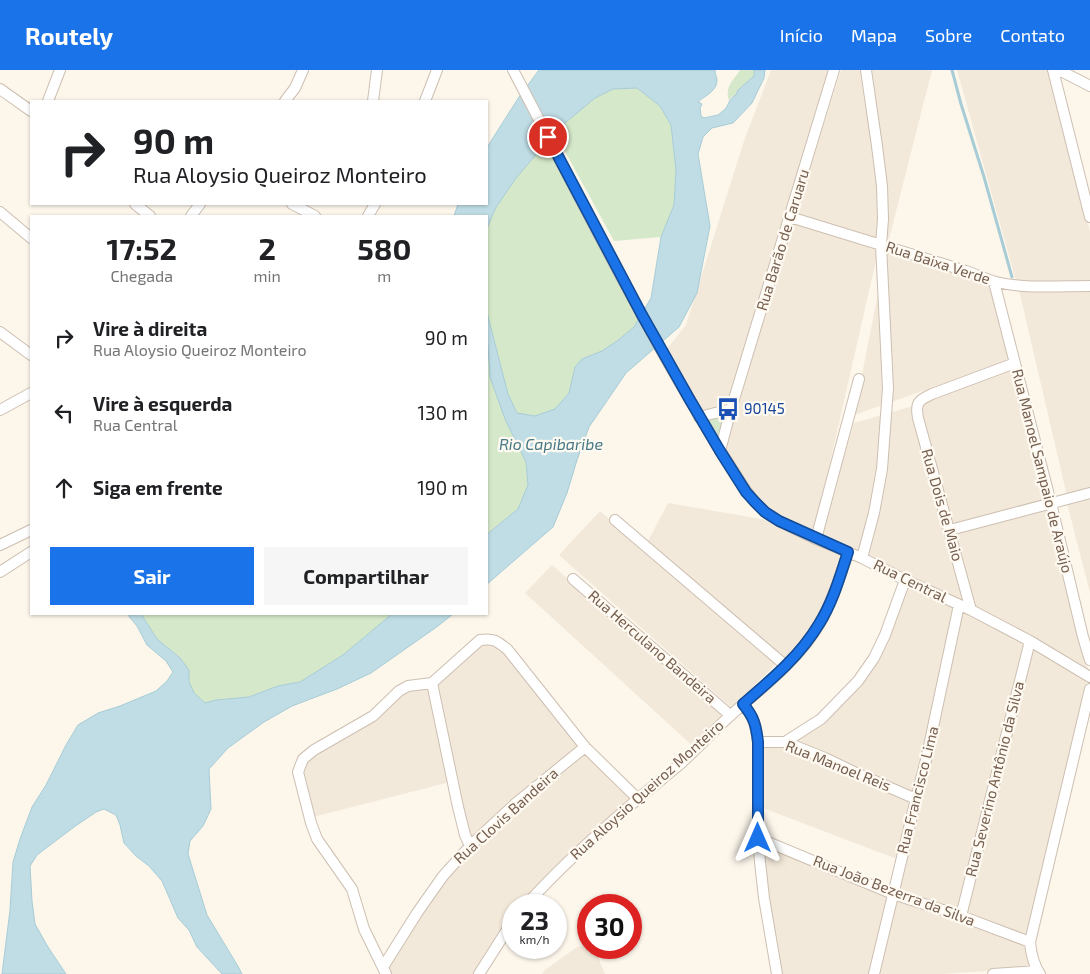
<!DOCTYPE html>
<html lang="pt">
<meta charset="utf-8">
<style>
:root{--surface:#fff;--page:#f6f6f6;--text:#202124;--muted:#757577;--accent:#1a73e8}
body{margin:0;font-family:"Exo 2",sans-serif;background:var(--page);color:var(--text);height:100vh;display:flex;flex-direction:column;font-size:19px;white-space:nowrap}
*{box-sizing:border-box;margin:0}
p{font-size:16px;color:var(--muted)}
.icon{flex:none;width:28px;height:28px;fill:none;stroke:currentColor;stroke-width:2;stroke-linecap:round;stroke-linejoin:round}
.map{position:relative;flex:1;overflow:hidden}
.sheet{position:absolute;left:30px;top:145px;width:458px;height:400px;display:flex;flex-direction:column;background:var(--surface);border-radius:0px;box-shadow:0 1px 4px #0004}
.sheet>*{flex:none}
.guide{position:absolute;left:30px;top:30px;width:458px;height:105px;border-radius:0px;box-shadow:0 1px 4px #0004;background:#fff;color:var(--text);overflow:hidden}
.speed{position:absolute;left:502px;top:824px;display:flex;gap:10px;font-size:25px;font-weight:700;text-align:center}
.speed>*{display:grid;place-content:center;width:65px;height:65px;border-radius:50%;background:var(--surface);box-shadow:0 1px 4px #0004;line-height:1}
.speed small{font-size:12px;font-weight:400}
.speed .limit{border:8px solid #d22;background:#fff;color:#111}
.pin{position:absolute;display:grid;place-items:center;width:42px;height:42px;color:#fff;margin:-21px;border:2px solid #fff;border-radius:50%;box-shadow:0 1px 5px #0007}
.me{position:absolute;width:55px;margin:-28px;rotate:0deg;stroke-linejoin:round;filter:drop-shadow(0 0 4px #0008)}
.turn{display:flex;align-items:center;gap:18px;height:105px;padding:0 20px;font-size:22px}
.turn .icon{width:65px;height:65px;stroke-width:2.5}
.turn b{display:block;font-size:35px;line-height:42px}
.eta{display:flex;justify-content:space-evenly;align-items:center;height:85px;text-align:center}
.eta b{font-size:30px;font-weight:700;line-height:35px}
.button{display:flex;gap:10px;margin-top:auto;padding:10px 20px}
.button a{flex:1;height:58px;border-radius:0px;background:var(--accent);color:#fff;font-size:20px;font-weight:700;line-height:58px;text-align:center}
.button a+a{background:var(--page);color:var(--text)}
ul{padding:0;list-style:none}
li{display:flex;align-items:center;gap:15px;height:75px;padding:0 20px}
li div{flex:1}
li b{display:block;font-size:19px}
li em{font-style:normal}
header{display:flex;align-items:center;gap:30px;box-sizing:border-box;height:70px;padding:0 25px;background:var(--accent);color:#fff}
header strong{font-size:24px}
nav{display:flex;gap:28px;margin-inline-start:auto;font-size:18px}
.map>svg:first-child{display:block}
</style>
<header>
<strong>Routely</strong>
<nav><a>Início</a><a>Mapa</a><a>Sobre</a><a>Contato</a></nav>
</header>
<div class="map">
<svg width="1090" height="904" viewBox="0 0 1090 904">
<rect width="100%" height="100%" fill="#fcf6eb"/>
<path fill="#f3e9da" d="M771,0H833L728,335L702,343L666,280L686,255L744,71Z
M841,0H932L888,173L795,146Z
M957,0H1049L1090,162V213L1016,211Z
M793,152L879,177L814,463L780,448L765,437L753,425L724,380Z
M886,183L990,214L1011,290L854,345Z
M1090,219V420L1067,426L1019,220Z
M1013,298L1046,430L951,455L920,343L923,332Z
M913,336L967,535L821,465L854,353Z
M1090,427V523L1067,433Z
M668,433L767,450L843,484L829,527L817,550L808,564L785,591L647,473Z
M1048,438L1083,583L1089,602L974,537L954,462Z
M600,441L776,594L732,638L559,485Z
M552,495L728,647L695,678L525,523Z
M907,516L955,536L913,723L794,672L835,642L867,605Z
M962,541L1025,573L958,841L897,820Z
M490,572L505,582L579,677L470,770L436,615L481,574Z
M1033,578L1087,611L1028,868L966,843Z
M429,616L450,712L313,747L301,703L304,692L399,626L409,620Z
M762,676H785L911,731L897,789L763,738Z
M585,681L632,729L543,809L520,835H514V843L474,904H390L387,898L445,808L470,780Z
M763,774L888,826L870,904H782L768,828Z
M895,828L1027,875L1032,898L942,904H878Z
M585,875L595,880L605,904H542L545,900L577,877Z"/>
<path fill="#d5e9ca" d="M740,0H754V6L738,20L736,25L732,26L729,30C724,17 734,10 740,0Z
M637,18L660,36L671,55L676,100L674,135L661,167L614,171L555,63L559,58L595,28L613,19Z
M546,73L639,248L634,257L617,271L602,281L582,289L575,297L569,323L555,339L535,346L517,343L508,324L486,239V161L495,139L516,108Z
M486,270L505,349L526,392L528,415L518,439L486,465Z
M726,346L717,368L706,349Z
M141,544H392L343,585L300,612L278,616L249,627L216,630L205,633L194,623L189,612V600L180,588L157,569Z"/>
<path fill="#c0dde5" stroke="#a7ccd6" d="M539,0H715C715,3 716,6 717,9C718,21 704,26 698,32L702,34L700,38L701,46L704,48L718,45C720,43 722,42 724,40C730,35 728,28 736,25L738,20L754,6V0H765L764,8L752,33L733,53L712,58L703,67L698,84L710,156L697,223L679,257L626,303L589,357L577,390L567,423L553,457L486,515V465L518,439L528,415L526,392L505,349L490,307L488,275L486,270V239L508,324L517,343L535,346L555,339L569,323L575,297L582,289L602,281L617,271L634,257L651,228L661,167L674,135L676,100L671,55L660,36L637,18L613,19L595,28L559,58L516,108L495,139L486,161V146H454L458,134H486V79L519,27Z
M127,544H141L157,569L180,588L189,600V612L194,623L205,633L216,630L249,627L278,616L300,612L343,585L392,544H453L438,556L371,603L337,619L292,636L264,652L228,678L209,699L211,739L203,756L190,771L188,784L207,845L239,898L242,904H222L197,877L189,860L178,848L162,811L149,796L136,786L124,773L120,755L116,745L104,739L96,742L74,757L37,785L30,796L32,831L35,854L48,877L66,904H2L10,840L13,792L20,769L32,737L46,715L66,675L78,655L98,643L120,636L156,621L167,611L173,602L166,591L147,575L137,556Z"/>
<g fill="none" stroke-linecap="round" stroke-linejoin="round">
<path stroke="#a7ccd6" stroke-width="3" d="M952,0L961,34L984,107L1012,207"/>
<defs>
<path id="minor" d="M513,0C588,142 658,287 747,422L755,432L765,442L779,451L816,469L862,488L905,510L971,540L1030,571L1090,607
M1053,0L1090,147
M1059,0L1090,16
M0,19L31,41
M48,31L60,0
M285,31L295,18L303,0
M373,31L377,0
M425,31L437,0
M135,134L150,146
M292,134L315,146
M0,142L31,168
M191,146L200,134
M368,146L375,134
M790,147L966,201C976,205 986,209 996,212C1026,219 1059,216 1090,216
M994,212L1051,433L1083,567L1090,590
M0,262L31,285
M0,340L31,323
M699,347L731,339
M720,381L731,339L834,0
M615,450L786,596
M950,460L1090,423
M816,469L859,309
M0,475L31,460
M862,488L874,443L882,399L888,318L881,175L883,149L882,116L877,76L866,0
M0,502L31,482
M573,509L730,645
M971,540L918,348C915,332 919,330 932,324L1015,293
M432,613L480,570C494,568 497,571 508,580L585,677L638,729
M432,613L458,737L465,765L470,776
M743,635C754,647 756,655 758,672V768L760,792L764,828L777,904
M758,672H785L825,688L854,702L916,729
M785,672L821,649L858,611L874,588L885,565L905,510
M758,768L893,824L961,846L1030,872
M526,835C561,796 599,762 639,728C652,717 666,706 679,695C697,679 713,661 731,645C762,617 799,590 820,553C833,531 840,506 848,483
M961,846L1030,571
M383,897L417,843L443,806L470,776L515,734L585,677
M386,904L364,859L352,819L317,769L311,753L298,702L303,689L314,680L373,646L399,621L408,616L432,613
M479,904L514,849
M874,904L916,729L926,690L959,535
M993,904L1037,901
M1040,904C1033,894 1031,884 1030,872L1090,619"/>
</defs>
<use href="#minor" stroke="#cdbfb1" stroke-width="12"/>
<use href="#minor" stroke="#fff" stroke-width="10"/>
</g>
<g fill="none" stroke-linecap="round" stroke-linejoin="round">
<defs>
<path id="route" d="M548,67L642,245L690,330L720,381L746,422L755,432L765,442L779,451L848,482C840,506 833,532 819,554C800,586 771,610 743,634C754,647 756,655 758,672V768"/>
</defs>
<use href="#route" stroke="#114b97" stroke-width="12"/>
<use href="#route" stroke="#1a73e8" stroke-width="9"/>
</g>
<defs>
<symbol id="bus-bare" viewBox="-9 -9 18 18"><path d="M-5-6H5V4H4V6H2V4H-2V6H-4V4H-5ZM-3.5-4V0h7V-4ZM-3.5 1.2v1.5H-2V1.2ZM2 1.2v1.5H3.5V1.2Z" fill="#1a4fb4" stroke="#fefaf2" stroke-width="2.5" paint-order="stroke"/></symbol>
</defs>
<g fill-rule="evenodd">
<use href="#bus-bare" x="712" y="323" width="32" height="32"/>
</g>
<g text-anchor="middle" stroke-width="4.5" stroke-linejoin="round" paint-order="stroke">
<g font-size="15" fill="#765f4f" stroke="#fefaf2">
<text transform="translate(783 170) rotate(-73)" y="5">Rua Barão de Caruaru</text>
<text transform="translate(938 193) rotate(18)" y="5">Rua Baixa Verde</text>
<text transform="translate(1042 401) rotate(76)" y="5">Rua Manoel Sampaio de Araújo</text>
<text transform="translate(942 435) rotate(74)" y="5">Rua Dois de Maio</text>
<text transform="translate(910 511) rotate(26)" y="5">Rua Central</text>
<text transform="translate(652 577) rotate(41)" y="5">Rua Herculano Bandeira</text>
<text transform="translate(838 696) rotate(22)" y="5">Rua Manoel Reis</text>
<text transform="translate(995 709) rotate(-76)" y="5">Rua Severino Antônio da Silva</text>
<text transform="translate(647 720) rotate(-42)" y="5">Rua Aloysio Queiroz Monteiro</text>
<text transform="translate(918 720) rotate(-76)" y="5">Rua Francisco Lima</text>
<text transform="translate(506 746) rotate(-42)" y="5">Rua Clovis Bandeira</text>
<text transform="translate(894 821) rotate(21)" y="5">Rua João Bezerra da Silva</text>
</g>
<g font-size="15" fill="#164399" stroke="#fefaf2" text-anchor="start">
<text x="744" y="344">90145</text>
</g>
<g font-size="16" font-style="italic" fill="#4a7a87" stroke="#fefaf2">
<text x="551" y="380">Rio Capibaribe</text>
</g>
</g>
</svg>
<div class="speed"><div>23<small>km/h</small></div><div class="limit">30</div></div>
<div class="pin" style="left:548px;top:67px;background:#d93025"><svg class="icon" aria-label="arrive" viewBox="0 0 24 24"><path d="M6 21V4h12l-3 4 3 4H6"/></svg></div>
<svg class="me" style="left:758px;top:768px" viewBox="-20 -20 40 40"><path d="M0-17L14 15 0 8-14 15z" fill="#1a73e8" stroke="#fff" stroke-width="4"/></svg>
<div class="guide">
<div class="turn"><svg class="icon" aria-label="right" viewBox="0 0 24 24"><path d="M7 20v-9h11M14 6l5 5-5 5"/></svg><div><b>90 m</b>Rua Aloysio Queiroz Monteiro</div></div>
</div>
<section class="sheet">
<div class="eta">
<div><b>17:52</b><p>Chegada</p></div>
<div><b>2</b><p>min</p></div>
<div><b>580</b><p>m</p></div>
</div>
<ul>
<li><svg class="icon" aria-label="right" viewBox="0 0 24 24"><path d="M7 20v-9h11M14 6l5 5-5 5"/></svg><div><b>Vire à direita</b><p>Rua Aloysio Queiroz Monteiro</p></div><em>90 m</em></li>
<li><svg class="icon" aria-label="left" viewBox="0 0 24 24"><path d="M17 20v-9H6M10 6l-5 5 5 5"/></svg><div><b>Vire à esquerda</b><p>Rua Central</p></div><em>130 m</em></li>
<li><svg class="icon" aria-label="ahead" viewBox="0 0 24 24"><path d="M12 20V5M6 11l6-6 6 6"/></svg><div><b>Siga em frente</b></div><em>190 m</em></li>
</ul>
<div class="button"><a>Sair</a><a>Compartilhar</a></div>
</section>
</div>
